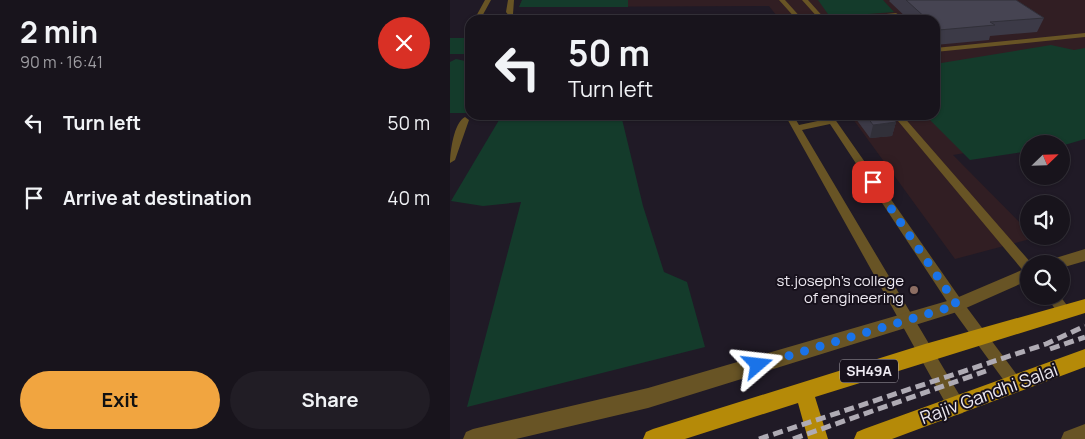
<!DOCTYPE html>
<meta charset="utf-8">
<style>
:root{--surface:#18141c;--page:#211d25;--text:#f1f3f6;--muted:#9f9ea3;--line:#36333b;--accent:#f1a540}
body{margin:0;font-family:Manrope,sans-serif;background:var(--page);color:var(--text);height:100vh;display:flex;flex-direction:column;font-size:19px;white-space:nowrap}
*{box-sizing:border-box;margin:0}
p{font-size:16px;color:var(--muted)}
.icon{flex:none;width:28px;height:28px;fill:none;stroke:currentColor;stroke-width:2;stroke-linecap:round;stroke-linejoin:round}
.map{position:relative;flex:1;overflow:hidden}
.side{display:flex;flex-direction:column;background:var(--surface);width:450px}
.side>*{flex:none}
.banner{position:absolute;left:15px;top:15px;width:475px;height:105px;border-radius:15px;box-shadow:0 1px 4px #0004,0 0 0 1px var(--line);background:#18141c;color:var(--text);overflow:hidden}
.needle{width:32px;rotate:67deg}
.fabs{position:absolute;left:570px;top:135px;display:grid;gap:10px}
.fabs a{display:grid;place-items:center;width:50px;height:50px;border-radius:50%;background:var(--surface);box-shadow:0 1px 4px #0004,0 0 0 1px var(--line);font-size:25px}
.pin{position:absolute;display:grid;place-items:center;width:42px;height:42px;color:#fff;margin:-21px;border-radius:10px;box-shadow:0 2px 8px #0006}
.me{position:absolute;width:55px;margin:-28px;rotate:73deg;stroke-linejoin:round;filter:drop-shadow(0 0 4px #0008)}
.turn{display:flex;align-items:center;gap:18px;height:105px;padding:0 20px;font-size:22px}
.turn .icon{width:65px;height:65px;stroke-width:2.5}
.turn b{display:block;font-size:35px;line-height:42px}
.round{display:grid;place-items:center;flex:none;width:52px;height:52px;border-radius:26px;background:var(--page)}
.headline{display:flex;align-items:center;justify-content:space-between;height:85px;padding:0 20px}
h1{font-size:30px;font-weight:700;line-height:38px}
.primary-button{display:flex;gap:10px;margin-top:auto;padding:10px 20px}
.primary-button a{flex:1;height:58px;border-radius:30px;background:var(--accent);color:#111;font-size:20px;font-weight:700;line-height:58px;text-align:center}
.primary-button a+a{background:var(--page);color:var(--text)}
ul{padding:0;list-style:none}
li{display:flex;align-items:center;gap:15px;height:75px;padding:0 20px}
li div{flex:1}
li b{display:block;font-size:19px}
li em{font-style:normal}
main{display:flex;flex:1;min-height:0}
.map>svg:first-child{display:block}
</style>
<main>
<section class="side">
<div class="headline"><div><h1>2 min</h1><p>90 m · 16:41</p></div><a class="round" style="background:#d93025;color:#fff"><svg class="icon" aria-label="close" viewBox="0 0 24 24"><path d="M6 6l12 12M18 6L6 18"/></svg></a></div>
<ul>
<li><svg class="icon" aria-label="left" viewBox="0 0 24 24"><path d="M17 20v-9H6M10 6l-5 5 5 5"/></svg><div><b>Turn left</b></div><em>50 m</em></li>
<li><svg class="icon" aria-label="arrive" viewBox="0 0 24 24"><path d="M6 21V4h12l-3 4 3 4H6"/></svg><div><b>Arrive at destination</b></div><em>40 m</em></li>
</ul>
<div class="primary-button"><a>Exit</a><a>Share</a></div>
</section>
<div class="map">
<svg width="635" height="439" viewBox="0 0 635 439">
<rect width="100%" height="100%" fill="#201a26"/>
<path fill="#311e23" d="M72,0H635V127L587,141L503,155L579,232V236L584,238L505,259L400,115H485V20H330L319,6L69,7Z"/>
<path fill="#143b2b" d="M72,0H178V7H69Z
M368,0H433L444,12L380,17Z
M0,38H20V54H0Z
M601,45L624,50L635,48V139L611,146V144H579V151L520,160L475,115H485V64Z
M6,59L20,62V113H0V62Z
M52,115H171L193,206L214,272L237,282L255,347L17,407L71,202L33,206L1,201Z"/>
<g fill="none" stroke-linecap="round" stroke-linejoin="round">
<path fill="#685425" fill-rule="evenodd" d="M35,0H41L30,20H24Z
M58,0H64L63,14L71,16L281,14L306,20L281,18L71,20L59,16L56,12Z
M329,0H335L353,20H347Z
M352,0H358L376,20H370Z
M446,13L449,15L448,16L416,20H395L398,18Z
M635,33V37L485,52V48Z
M335,115H343L349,125L377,119L374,115H382L512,301L570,379L573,384L570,389L565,392L560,389L502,309L380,124L352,130L513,401L515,407L513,413L507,415L501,413Z
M443,115H452L582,264H579V274L575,273Z
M15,117L19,120L5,160L0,163C0,152 4,122 15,117Z
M596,296H610L622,312L620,316L615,318L610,316Z"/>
<path fill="#685425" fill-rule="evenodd" d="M635,249V261L611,268V264H597L599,260Z
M579,267V280L507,312L198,408L66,439H13L16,432L23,429L198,388L504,299Z
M635,424V439H611L614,432Z"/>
<path fill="#b58a08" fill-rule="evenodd" d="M635,299V313L365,397L378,439H358L348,403L235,439H193L196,432L203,429L475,344Z
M635,349V367L442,439H404L407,432L414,429Z"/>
<path stroke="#afabb4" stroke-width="5" stroke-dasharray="10 5" stroke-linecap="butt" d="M600,349L635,337
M309,439L596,344L635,326
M343,439L536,371"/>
</g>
<path fill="#3c3a47" d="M440,0H566L594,18L587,32L540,36L539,40L485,45V20H459L439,1Z
M403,115H441L446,122L442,136L420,138Z"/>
<path fill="#313039" d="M446,122L442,136L420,138L423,125Z"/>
<path fill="#464452" stroke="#313039" d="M456,0H566L594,18L540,22L545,25L489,30L485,26V20H478Z
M416,115H441L446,122L423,125Z"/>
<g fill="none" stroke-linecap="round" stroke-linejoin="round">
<path stroke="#1a73e8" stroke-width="9" stroke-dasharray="0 16.2" d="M308,365L507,305L423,182"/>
</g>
<circle fill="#8d6e63" stroke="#17111c" stroke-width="2" cx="464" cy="290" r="5"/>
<g text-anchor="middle" stroke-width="4" stroke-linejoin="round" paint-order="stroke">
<rect fill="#17111c" stroke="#ada8b1" stroke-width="1" x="390" y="359.5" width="58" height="23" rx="4"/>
<g font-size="14" font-weight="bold" fill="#ede9f1">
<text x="419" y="376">SH49A</text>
</g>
<g font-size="15" fill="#ede9f1" stroke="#17111c" text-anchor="end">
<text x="454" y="286">st.joseph's college<tspan x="454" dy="17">of engineering</tspan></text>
</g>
<g font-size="18" fill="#ede9f1" stroke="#17111c">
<text transform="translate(539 394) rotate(-20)" y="6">Rajiv Gandhi Salai</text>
</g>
</g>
</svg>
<div class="fabs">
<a><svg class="needle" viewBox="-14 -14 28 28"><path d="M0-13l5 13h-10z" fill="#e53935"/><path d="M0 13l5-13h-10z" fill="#9f9ea3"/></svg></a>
<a><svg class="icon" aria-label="sound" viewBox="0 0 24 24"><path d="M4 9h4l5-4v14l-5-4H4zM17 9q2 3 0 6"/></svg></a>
<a><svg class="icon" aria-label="search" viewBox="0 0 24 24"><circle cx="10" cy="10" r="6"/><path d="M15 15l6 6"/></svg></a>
</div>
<div class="pin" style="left:423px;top:182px;background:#d93025"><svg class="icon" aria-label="arrive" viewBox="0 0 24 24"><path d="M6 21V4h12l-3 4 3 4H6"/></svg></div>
<svg class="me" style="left:308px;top:365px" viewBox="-20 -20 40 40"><path d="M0-17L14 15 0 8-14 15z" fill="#1a73e8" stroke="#fff" stroke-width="4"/></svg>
<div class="banner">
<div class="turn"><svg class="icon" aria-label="left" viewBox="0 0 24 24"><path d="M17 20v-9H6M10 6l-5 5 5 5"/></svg><div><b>50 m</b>Turn left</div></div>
</div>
</div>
</main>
